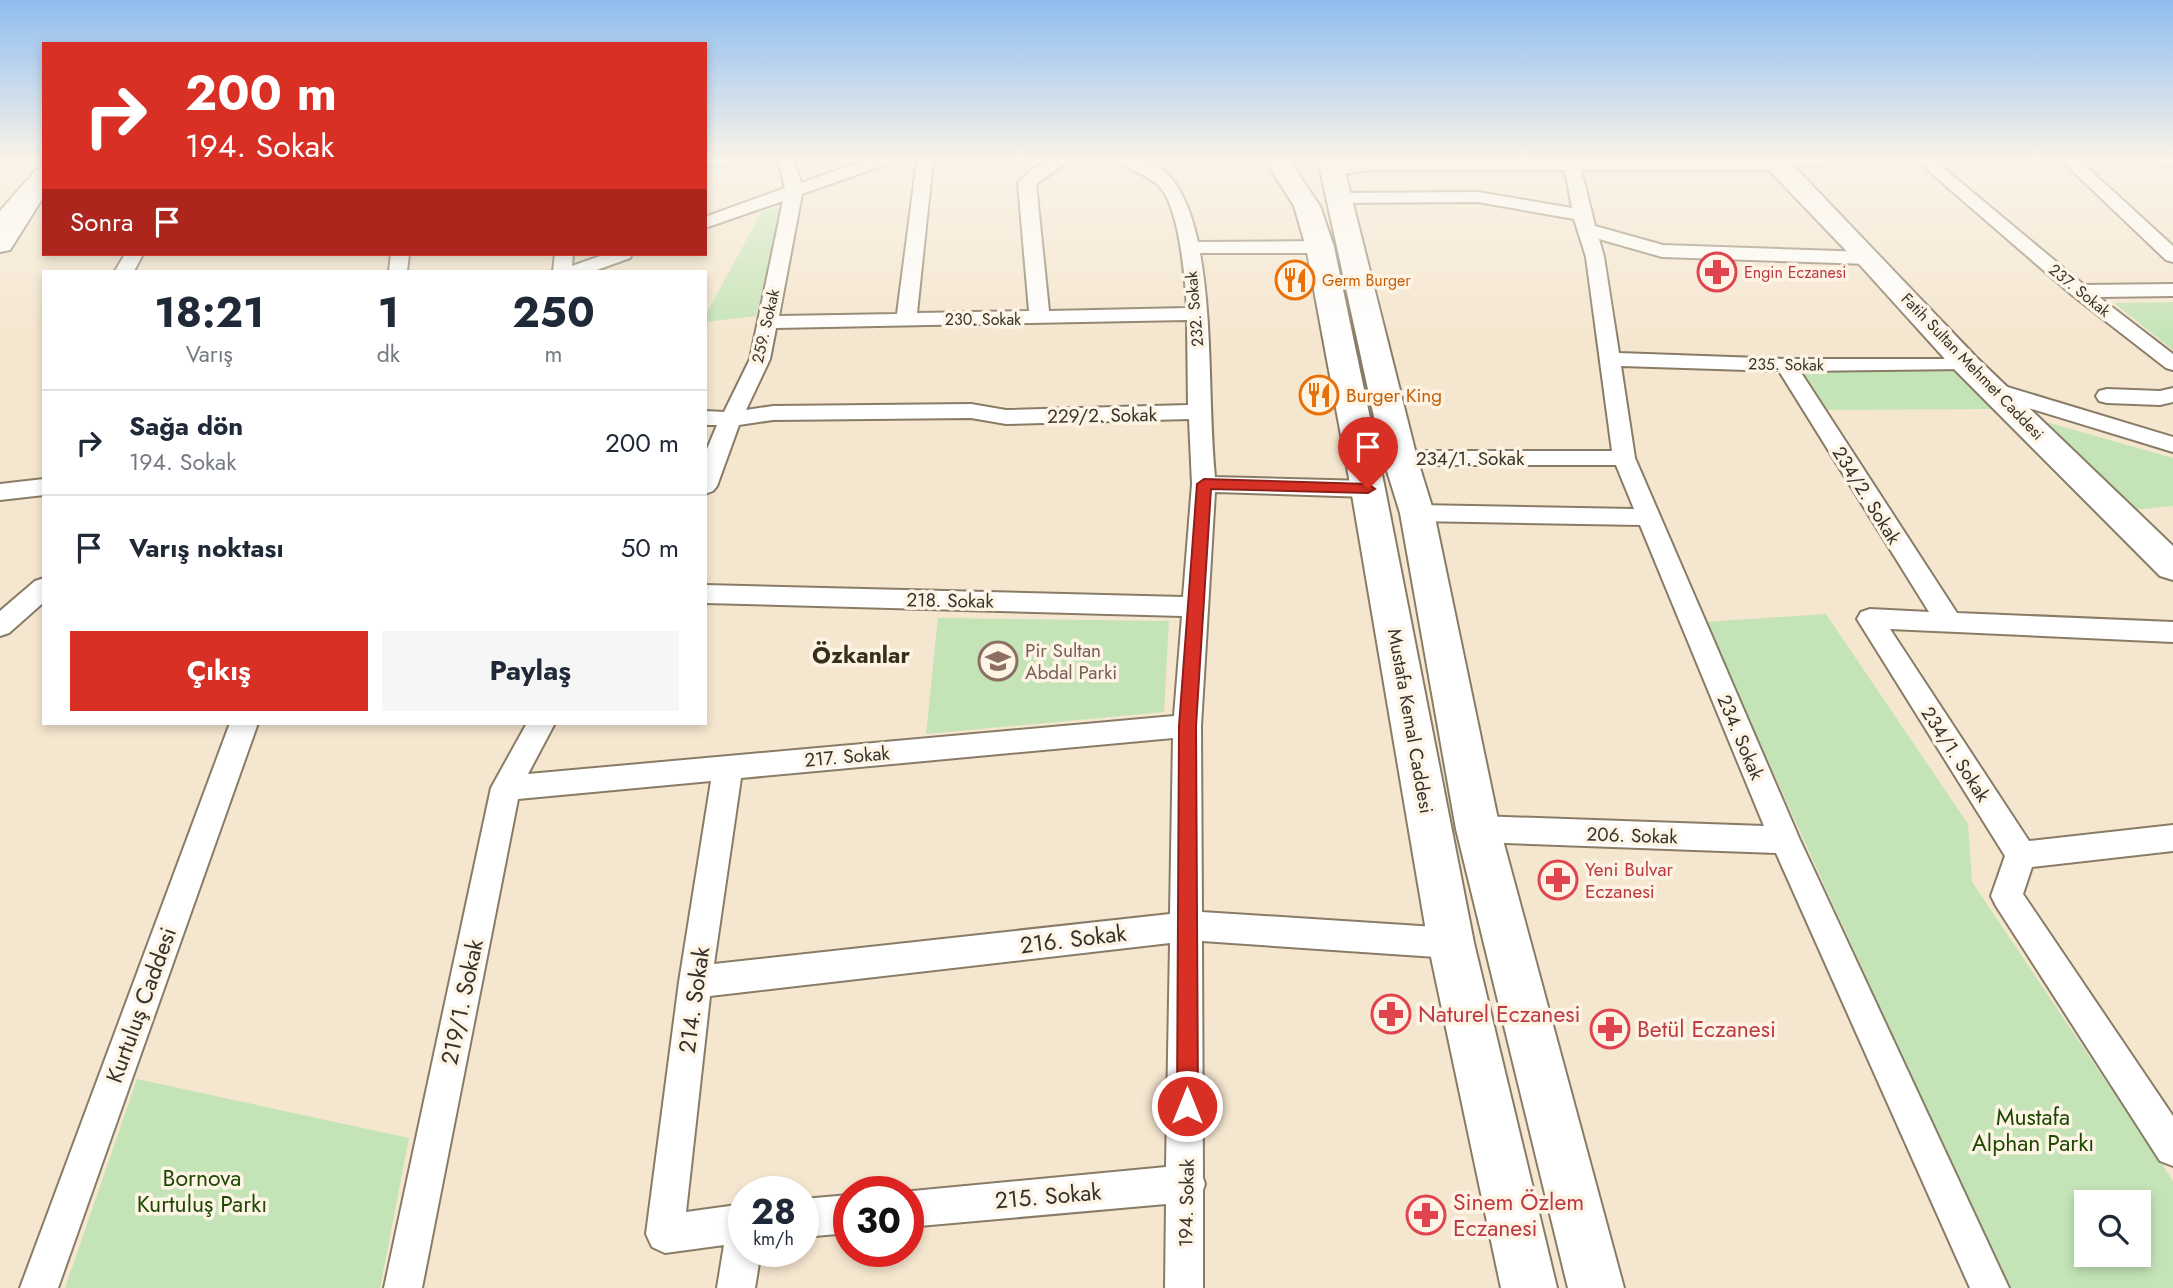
<!DOCTYPE html>
<html lang="tr">
<meta charset="utf-8">
<style>
:root{--surface:#fff;--page:#f6f6f7;--text:#1f2937;--muted:#747a83;--line:#e0e1e3;--accent:#d93025}
body{margin:0;font-family:Jost,sans-serif;background:var(--page);color:var(--text);height:100vh;display:flex;flex-direction:column;font-size:26px;white-space:nowrap}
*{box-sizing:border-box;margin:0}
p{font-size:23px;color:var(--muted)}
.icon{flex:none;width:38px;height:38px;fill:none;stroke:currentColor;stroke-width:2;stroke-linecap:round;stroke-linejoin:round}
.map{position:relative;flex:1;overflow:hidden}
.sheet{position:absolute;left:42px;top:270px;width:665px;height:455px;display:flex;flex-direction:column;background:var(--surface);border-radius:0px;box-shadow:0 4px 10px #0003}
.sheet>*{flex:none}
.hud{position:absolute;left:42px;top:42px;width:665px;height:214px;border-radius:0px;box-shadow:0 4px 10px #0003;background:#d93025;color:#fff;overflow:hidden}
.fabs{position:absolute;left:2074px;top:1190px;display:grid;gap:14px}
.fabs a{display:grid;place-items:center;width:77px;height:77px;border-radius:0px;background:var(--surface);box-shadow:0 4px 10px #0003;font-size:35px}
.speed{position:absolute;left:728px;top:1176px;display:flex;gap:14px;font-size:35px;font-weight:700;text-align:center}
.speed>*{display:grid;place-content:center;width:91px;height:91px;border-radius:50%;background:var(--surface);box-shadow:0 4px 10px #0003;line-height:1}
.speed small{font-size:18px;font-weight:400}
.speed .limit{border:10px solid #d22;background:#fff;color:#111}
.pin{position:absolute;display:grid;place-items:center;width:60px;height:60px;color:#fff;margin:-72px -30px;border-radius:50% 50% 50% 0;rotate:-45deg;box-shadow:0 0 7px #0007}
.pin .icon{rotate:45deg}
.me{position:absolute;width:77px;margin:-38px;rotate:0deg;stroke-linejoin:round;filter:drop-shadow(0 0 5px #0008)}
.turn{display:flex;align-items:center;gap:24px;height:147px;padding:0 28px;font-size:32px}
.turn .icon{width:91px;height:91px;stroke-width:2.5}
.turn b{display:block;font-size:49px;line-height:60px}
.then{display:flex;align-items:center;height:66px;padding:0 28px;background:#0003;gap:14px;font-size:26px}
.eta{display:flex;justify-content:space-evenly;align-items:center;height:119px;text-align:center}
.eta b{font-size:42px;font-weight:700;line-height:49px}
.button{display:flex;gap:14px;margin-top:auto;padding:14px 28px}
.button a{flex:1;height:80px;border-radius:0px;background:var(--accent);color:#fff;font-size:28px;font-weight:700;line-height:80px;text-align:center}
.button a+a{background:var(--page);color:var(--text)}
ul{padding:0;list-style:none}
li{display:flex;align-items:center;gap:21px;height:105px;padding:0 28px;border-top:2px solid var(--line)}
li div{flex:1}
li b{display:block;font-size:26px}
li em{font-style:normal}
.map>svg:first-child{display:block}
</style>
<div class="map">
<svg width="2173" height="1288" viewBox="0 0 2173 1288">
<rect width="100%" height="100%" fill="#f5e6cf"/>
<path fill="#c4e4b7" fill-rule="evenodd" d="M784,207L756,316L705,322V316L762,211Z
M2173,302V350L2114,303Z
M1963,367L1997,409L1824,410L1797,368Z
M2046,422L2173,458V506L2133,510Z
M1826,614L1968,824L1972,882L2173,1181V1288H2007L1705,622ZM2086,1202H2138V1255H2086Z
M938,618L1169,621L1164,712L926,734Z
M137,1079L409,1138L380,1288H65Z"/>
<g fill="none" stroke-linecap="round" stroke-linejoin="round">
<defs>
<path id="street" d="M705,160H733L725,165L705,166Z
M778,160H794L801,183L866,160H889L887,164L802,194L779,316L897,314L917,160H933L917,313L1029,311L1018,183C1033,165 1048,159 1070,160L1036,184L1049,311L1187,308C1185,278 1180,210 1160,187C1150,175 1129,172 1121,160C1127,160 1136,158 1143,160C1178,169 1191,211 1198,242L1320,241L1329,247L1320,253H1200C1213,327 1208,402 1215,477L1368,481L1376,484L1380,489L1376,494L1368,497L1215,492L1201,726L1202,912L1451,928L1462,933L1467,943L1462,953L1451,958L1202,941L1203,1178L1205,1184L1203,1190V1288H1165L1166,1204L908,1227V1192H902L1166,1167L1170,943L710,996L686,1212L744,1204V1251H761L755,1288H717L724,1245L665,1253L652,1247L646,1234L679,982L711,781L518,799L422,1288H384L491,788L527,723H555L528,774L1174,716L1182,616L705,603V585L1183,597L1192,484L1189,419L1006,424L971,418L773,420L739,425L717,486L713,491L705,494V454L717,425H705V411L724,412L750,359L783,201L705,228V217L785,188ZM1187,320L1188,405L1006,410L971,404L773,406L746,410L770,359L776,328ZM1173,738L1170,914L714,964L741,778Z
M1563,160L1579,161L1595,226L1663,245L1869,252L1878,258L1869,264L1662,257L1599,239L1604,257L1619,353L1786,359H1972L1975,363L1972,367L1965,369L1800,371L1957,613L2173,622V642L1890,629L2029,841L2173,825V851L2032,867L2023,894L2173,1116V1166L2160,1161L1996,906L1991,896L2005,856L1857,619L1861,612L1870,609L1929,612L1779,371L1621,366L1635,458L1800,840L2009,1288H1970L1776,853L1478,842L1467,838L1463,829L1467,820L1478,816L1764,826L1640,525L1417,521L1409,519L1405,513L1409,507L1417,505L1634,509L1616,465H1400L1392,463L1389,458L1392,453L1400,451H1612L1586,257L1574,219L1478,202L1338,203L1329,198L1338,193L1478,192L1572,208Z
M1768,160H1830L1822,165L1776,166L1770,165Z
M1916,160H1934L2084,285L2173,284V296L2099,297L2173,354V370L2166,368L2072,295Z
M2061,160H2079L2173,246V262L2166,260Z
M2153,160H2173V165L2155,164Z
M125,254H143L134,271H115Z
M391,254H409L407,271H389Z
M555,254H573L572,266L606,254H632L630,258L594,271H553Z
M1994,383L2173,437V452L1986,395L1983,390L1986,385Z
M2173,388V402L2160,405L2107,403L2099,401L2096,396L2099,391L2107,389L2160,391Z
M44,479V495L0,500V484Z
M44,578V602L9,633L0,636V611L35,581Z
M230,723H258L58,1288H20Z
M849,1195V1233L803,1237V1199Z"/>
<path id="secondary" d="M1331,160H1788L1976,357L2173,546V580L2160,576L1954,369L1859,264L1769,170H1370L1331,176L1322,173L1318,168L1322,163Z"/>
<path id="primary" d="M1265,160H1289L1320,206L1334,247L1385,489L1474,943L1557,1288H1501L1428,943L1351,489L1306,247L1294,206Z
M1318,160H1342L1417,458L1434,513L1500,829L1624,1288H1568L1456,829L1400,513L1383,458Z
M44,167V196L10,250L0,252V223L35,170Z"/>
<path id="highway" d="M36,177L44,179V192L9,234L0,236V211L27,180Z"/>
</defs>
<use href="#street" stroke="#897c66" stroke-width="4"/>
<use href="#secondary" stroke="#897c66" stroke-width="4"/>
<use href="#primary" stroke="#897c66" stroke-width="4"/>
<use href="#highway" stroke="#897c66" stroke-width="4"/>
<use href="#street" fill="#fff" fill-rule="evenodd"/>
<use href="#secondary" fill="#fff" fill-rule="evenodd"/>
<use href="#primary" fill="#fff" fill-rule="evenodd"/>
<use href="#highway" fill="#fff" fill-rule="evenodd"/>
</g>
<linearGradient id="sky" x2="0" y2="1"><stop stop-color="#8fbdf0"/><stop offset="0.47" stop-color="#faf4e9"/><stop offset="1" stop-color="#faf4e9" stop-opacity="0"/></linearGradient>
<rect width="2173" height="340" fill="url(#sky)"/>
<path fill="#d93025" stroke="#8d1f18" stroke-width="2" d="M1204,479L1368,484L1375,489L1368,493L1211,489L1196,726L1198,1106L1195,1114L1187,1117L1180,1114L1177,1106L1179,726L1197,484Z"/>
<defs>
<symbol id="pharmacy-ring" viewBox="-11 -11 22 22"><circle r="9.5" fill="#fdf4e6" stroke="#e0444e" stroke-width="1.5"/><path d="M-2-6h4v4h4v4h-4v4h-4v-4h-4v-4h4Z" fill="#e0444e"/></symbol>
<symbol id="restaurant-ring" viewBox="-11 -11 22 22"><circle r="9.5" fill="#fdf4e6" stroke="#e8710a" stroke-width="1.5"/><path d="M-5-6h1v4h1v-4h1v4h1v-4h1v5L-1.5 .5V6h-2V.5L-5-1ZM5-6V6H3V1.5H1.5Q1.5-4 5-6Z" fill="#e8710a"/></symbol>
<symbol id="school-ring" viewBox="-11 -11 22 22"><circle r="9.5" fill="#fdf4e6" stroke="#8d6e63" stroke-width="1.5"/><path d="M0-5L7-2L0 1L-7-2ZM-4 1L0 2.5L4 1V4Q0 6-4 4Z" fill="#8d6e63"/></symbol>
</defs>
<g fill-rule="evenodd">
<use href="#pharmacy-ring" x="1695" y="250" width="44" height="44"/>
<use href="#restaurant-ring" x="1273" y="258" width="44" height="44"/>
<use href="#restaurant-ring" x="1297" y="373" width="44" height="44"/>
<use href="#school-ring" x="976" y="639" width="44" height="44"/>
<use href="#pharmacy-ring" x="1536" y="858" width="44" height="44"/>
<use href="#pharmacy-ring" x="1369" y="992" width="44" height="44"/>
<use href="#pharmacy-ring" x="1588" y="1007" width="44" height="44"/>
<use href="#pharmacy-ring" x="1404" y="1193" width="44" height="44"/>
</g>
<g text-anchor="middle" stroke-width="7" stroke-linejoin="round" paint-order="stroke">
<g font-size="16" fill="#be3a42" stroke="#fdf4e6" text-anchor="start">
<text x="1744" y="278">Engin Eczanesi</text>
</g>
<g font-size="16" fill="#c56008" stroke="#fdf4e6" text-anchor="start">
<text x="1322" y="286">Germ Burger</text>
</g>
<g font-size="16" fill="#373229" stroke="#fdf4e6">
<text transform="translate(2080 290) rotate(39)" y="6">237. Sokak</text>
<text transform="translate(1194 309) rotate(-95)" y="6">232. Sokak</text>
<text x="983" y="325">230. Sokak</text>
<text transform="translate(765 326) rotate(-77)" y="6">259. Sokak</text>
<text transform="translate(1786 364) rotate(1)" y="6">235. Sokak</text>
<text transform="translate(1973 366) rotate(46)" y="6">Fatih Sultan Mehmet Caddesi</text>
</g>
<g font-size="19" fill="#c56008" stroke="#fdf4e6" text-anchor="start">
<text x="1346" y="402">Burger King</text>
</g>
<g font-size="19" fill="#373229" stroke="#fdf4e6">
<text transform="translate(1102 415) rotate(-1)" y="7">229/2. Sokak</text>
<text x="1470" y="465">234/1. Sokak</text>
<text transform="translate(1867 495) rotate(58)" y="7">234/2. Sokak</text>
<text transform="translate(950 600) rotate(1)" y="7">218. Sokak</text>
<text transform="translate(1411 721) rotate(80)" y="7">Mustafa Kemal Caddesi</text>
<text transform="translate(1741 737) rotate(67)" y="7">234. Sokak</text>
<text transform="translate(1956 754) rotate(57)" y="7">234/1. Sokak</text>
<text transform="translate(847 756) rotate(-5)" y="7">217. Sokak</text>
<text transform="translate(1632 835) rotate(2)" y="7">206. Sokak</text>
<text transform="translate(1186 1203) rotate(-89)" y="7">194. Sokak</text>
</g>
<g font-size="19" fill="#785e54" stroke="#fdf4e6" text-anchor="start">
<text x="1025" y="657">Pir Sultan<tspan x="1025" dy="22">Abdal Parki</tspan></text>
</g>
<g font-size="19" fill="#be3a42" stroke="#fdf4e6" text-anchor="start">
<text x="1585" y="876">Yeni Bulvar<tspan x="1585" dy="22">Eczanesi</tspan></text>
</g>
<g font-size="23" font-weight="bold" fill="#3a2e1b" stroke="#fdf4e6">
<text x="861" y="663">Özkanlar</text>
</g>
<g font-size="23" fill="#373229" stroke="#fdf4e6">
<text transform="translate(1073 939) rotate(-7)" y="8">216. Sokak</text>
<text transform="translate(694 1000) rotate(-82)" y="8">214. Sokak</text>
<text transform="translate(462 1002) rotate(-78)" y="8">219/1. Sokak</text>
<text transform="translate(141 1005) rotate(-70)" y="8">Kurtuluş Caddesi</text>
<text transform="translate(1048 1196) rotate(-5)" y="8">215. Sokak</text>
</g>
<g font-size="23" fill="#be3a42" stroke="#fdf4e6" text-anchor="start">
<text x="1418" y="1022">Naturel Eczanesi</text>
<text x="1637" y="1037">Betül Eczanesi</text>
<text x="1453" y="1210">Sinem Özlem<tspan x="1453" dy="26">Eczanesi</tspan></text>
</g>
<g font-size="23" fill="#1d4800" stroke="#fdf4e6">
<text x="2033" y="1125">Mustafa<tspan x="2033" dy="26">Alphan Parkı</tspan></text>
<text x="202" y="1186">Bornova<tspan x="202" dy="26">Kurtuluş Parkı</tspan></text>
</g>
</g>
</svg>
<div class="fabs">
<a><svg class="icon" aria-label="search" viewBox="0 0 24 24"><circle cx="10" cy="10" r="6"/><path d="M15 15l6 6"/></svg></a>
</div>
<div class="speed"><div>28<small>km/h</small></div><div class="limit">30</div></div>
<div class="pin" style="left:1368px;top:489px;background:#d93025"><svg class="icon" aria-label="arrive" viewBox="0 0 24 24"><path d="M6 21V4h12l-3 4 3 4H6"/></svg></div>
<svg class="me" style="left:1187px;top:1106px" viewBox="-20 -20 40 40"><circle r="17" fill="#d93025" stroke="#fff" stroke-width="3"/><path d="M0-11L8 9 0 5-8 9z" fill="#fff"/></svg>
<div class="hud">
<div class="turn"><svg class="icon" aria-label="right" viewBox="0 0 24 24"><path d="M7 20v-9h11M14 6l5 5-5 5"/></svg><div><b>200 m</b>194. Sokak</div></div>
<div class="then">Sonra<svg class="icon" aria-label="arrive" viewBox="0 0 24 24"><path d="M6 21V4h12l-3 4 3 4H6"/></svg></div>
</div>
<section class="sheet">
<div class="eta">
<div><b>18:21</b><p>Varış</p></div>
<div><b>1</b><p>dk</p></div>
<div><b>250</b><p>m</p></div>
</div>
<ul>
<li><svg class="icon" aria-label="right" viewBox="0 0 24 24"><path d="M7 20v-9h11M14 6l5 5-5 5"/></svg><div><b>Sağa dön</b><p>194. Sokak</p></div><em>200 m</em></li>
<li><svg class="icon" aria-label="arrive" viewBox="0 0 24 24"><path d="M6 21V4h12l-3 4 3 4H6"/></svg><div><b>Varış noktası</b></div><em>50 m</em></li>
</ul>
<div class="button"><a>Çıkış</a><a>Paylaş</a></div>
</section>
</div>
